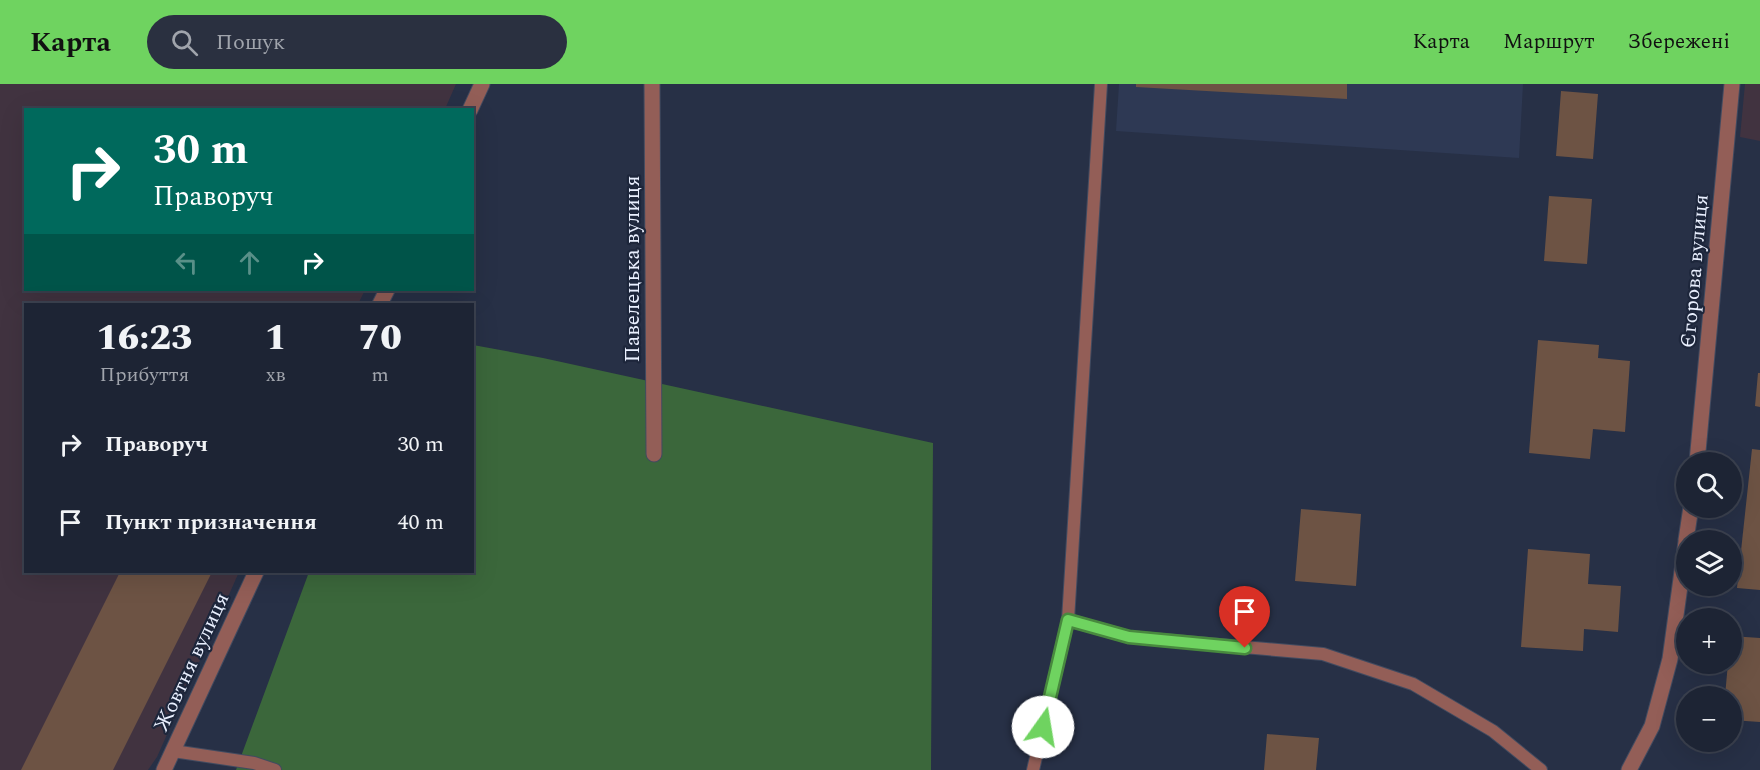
<!DOCTYPE html>
<html lang="uk">
<meta charset="utf-8">
<style>
:root{--surface:#1d2434;--page:#2a3040;--text:#f1f3f6;--muted:#a0a4ac;--line:#3b414f;--accent:#6fd360}
body{margin:0;font-family:Spectral,serif;background:var(--page);color:var(--text);height:100vh;display:flex;flex-direction:column;font-size:22px;white-space:nowrap}
*{box-sizing:border-box;margin:0}
p{font-size:20px;color:var(--muted)}
.icon{flex:none;width:33px;height:33px;fill:none;stroke:currentColor;stroke-width:2;stroke-linecap:round;stroke-linejoin:round}
.map{position:relative;flex:1;overflow:hidden}
.drawer{position:absolute;left:24px;top:219px;width:450px;height:270px;display:flex;flex-direction:column;background:var(--surface);border-radius:0px;box-shadow:0 6px 24px #0002,0 0 0 2px var(--line)}
.drawer>*{flex:none}
.guide{position:absolute;left:24px;top:24px;width:450px;height:183px;border-radius:0px;box-shadow:0 6px 24px #0002,0 0 0 2px var(--line);background:#00695c;color:#fff;overflow:hidden}
.controls{position:absolute;left:1676px;top:368px;display:grid;gap:12px}
.controls a{display:grid;place-items:center;width:66px;height:66px;border-radius:50%;background:var(--surface);box-shadow:0 6px 24px #0002,0 0 0 2px var(--line);font-size:30px}
.pin{position:absolute;display:grid;place-items:center;width:51px;height:51px;color:#fff;margin:-62px -26px;border-radius:50% 50% 50% 0;rotate:-45deg;box-shadow:0 0 6px #0007}
.pin .icon{rotate:45deg}
.me{position:absolute;width:66px;margin:-33px;rotate:13deg;stroke-linejoin:round;filter:drop-shadow(0 0 4px #0008)}
.turn{display:flex;align-items:center;gap:21px;height:126px;padding:0 30px;font-size:27px}
.turn .icon{width:78px;height:78px;stroke-width:2.5}
.turn b{display:block;font-size:42px;line-height:51px}
.lanes{display:flex;align-items:center;height:57px;padding:0 30px;background:#0003;justify-content:center;gap:30px;direction:ltr}
.lanes .off{opacity:.35}
.eta{display:flex;justify-content:space-evenly;align-items:center;height:102px;text-align:center}
.eta b{font-size:36px;font-weight:800;line-height:42px}
ul{padding:0;list-style:none}
li{display:flex;align-items:center;gap:18px;height:78px;padding:0 30px}
li div{flex:1}
li b{display:block;font-size:22px}
li em{font-style:normal}
header{display:flex;align-items:center;gap:36px;box-sizing:border-box;height:84px;padding:0 30px;background:var(--accent);color:#111}
header strong{font-size:28px}
nav{display:flex;gap:33px;margin-inline-start:auto;font-size:21px}
.search{width:420px;height:54px;background:var(--page);display:flex;align-items:center;gap:15px;box-sizing:border-box;padding:0 21px;border-radius:33px;color:var(--muted);font-size:22px}
.map>svg:first-child{display:block}
</style>
<header>
<strong>Карта</strong>
<div class="search"><svg class="icon" aria-label="search" viewBox="0 0 24 24"><circle cx="10" cy="10" r="6"/><path d="M15 15l6 6"/></svg>Пошук</div>
<nav><a>Карта</a><a>Маршрут</a><a>Збережені</a></nav>
</header>
<div class="map">
<svg width="1760" height="686" viewBox="0 0 1760 686">
<rect width="100%" height="100%" fill="#273046"/>
<path fill="#2e3954" d="M1119,0H1523L1519,74L1116,47Z"/>
<path fill="#413340" d="M0,0H456L445,25L26,26V206H365L358,220H26V488H239L157,673L148,686H0Z
M1745,0H1760V57L1740,53Z"/>
<path fill="#3b673b" d="M473,261L543,274L933,359L931,686H236L309,488H472Z"/>
<path fill="#6d5344" d="M1136,0H1347V15L1136,3Z
M1561,7L1598,10L1593,75L1556,72Z
M1549,112L1592,115L1587,180L1544,177Z
M1538,256L1599,261L1598,274L1630,277L1625,348L1593,345L1590,375L1529,369Z
M1758,289H1760V323L1755,322Z
M1752,365L1760,366V506L1737,504Z
M1301,425L1361,430L1356,502L1295,497Z
M1528,465L1590,470L1588,500L1621,502L1618,548L1584,545L1583,567L1521,563Z
M120,488H212L113,686H21Z
M1731,552L1760,554V638L1731,636V612H1725L1728,579H1731Z
M1267,650L1319,654L1316,686H1264Z"/>
<g fill="none" stroke-linecap="round" stroke-linejoin="round">
<defs>
<path id="lane" d="M1068,536L1129,553L1323,570L1413,600L1493,647L1541,686
M173,667L254,679L275,686
M1033,686L1068,536L1101,0"/>
<path id="street" d="M652,0L654,370
M470,26L482,0
M380,220L387,206
M1697,378L1732,0
M1686,456L1691,423
M164,686L256,488
M1629,686L1652,642L1670,575L1686,458"/>
</defs>
<use href="#lane" stroke="#424b60" stroke-width="14"/>
<use href="#street" stroke="#424b60" stroke-width="17"/>
<use href="#lane" stroke="#935e57" stroke-width="12"/>
<use href="#street" stroke="#935e57" stroke-width="15"/>
</g>
<g fill="none" stroke-linecap="round" stroke-linejoin="round">
<defs>
<path id="route" d="M1043,643L1068,536L1129,553L1245,564"/>
</defs>
<use href="#route" stroke="#48893e" stroke-width="15"/>
<use href="#route" stroke="#6fd360" stroke-width="10"/>
</g>
<g text-anchor="middle" stroke-width="4.5" stroke-linejoin="round" paint-order="stroke">
<g font-size="21" fill="#eaf0ff" stroke="#1d263b">
<text transform="translate(632 185) rotate(-90)" y="7">Павелецька вулиця</text>
<text transform="translate(1694 187) rotate(-85)" y="7">Єгорова вулиця</text>
<text transform="translate(191 578) rotate(-65)" y="7">Жовтня вулиця</text>
</g>
</g>
</svg>
<div class="controls">
<a><svg class="icon" aria-label="search" viewBox="0 0 24 24"><circle cx="10" cy="10" r="6"/><path d="M15 15l6 6"/></svg></a>
<a><svg class="icon" aria-label="layers" viewBox="0 0 24 24"><path d="M12 4l9 5-9 5-9-5zM3 14l9 5 9-5"/></svg></a>
<a>+</a>
<a>−</a>
</div>
<div class="pin" style="left:1245px;top:564px;background:#d93025"><svg class="icon" aria-label="arrive" viewBox="0 0 24 24"><path d="M6 21V4h12l-3 4 3 4H6"/></svg></div>
<svg class="me" style="left:1043px;top:643px" viewBox="-20 -20 40 40"><circle r="19" fill="#fff"/><path d="M0-13L10 11 0 6-10 11z" fill="#6fd360"/></svg>
<div class="guide">
<div class="turn"><svg class="icon" aria-label="right" viewBox="0 0 24 24"><path d="M7 20v-9h11M14 6l5 5-5 5"/></svg><div><b>30 m</b>Праворуч</div></div>
<div class="lanes"><svg class="icon off" aria-label="left" viewBox="0 0 24 24"><path d="M17 20v-9H6M10 6l-5 5 5 5"/></svg><svg class="icon off" aria-label="ahead" viewBox="0 0 24 24"><path d="M12 20V5M6 11l6-6 6 6"/></svg><svg class="icon" aria-label="right" viewBox="0 0 24 24"><path d="M7 20v-9h11M14 6l5 5-5 5"/></svg></div>
</div>
<section class="drawer">
<div class="eta">
<div><b>16:23</b><p>Прибуття</p></div>
<div><b>1</b><p>хв</p></div>
<div><b>70</b><p>m</p></div>
</div>
<ul>
<li><svg class="icon" aria-label="right" viewBox="0 0 24 24"><path d="M7 20v-9h11M14 6l5 5-5 5"/></svg><div><b>Праворуч</b></div><em>30 m</em></li>
<li><svg class="icon" aria-label="arrive" viewBox="0 0 24 24"><path d="M6 21V4h12l-3 4 3 4H6"/></svg><div><b>Пункт призначення</b></div><em>40 m</em></li>
</ul>
</section>
</div>
